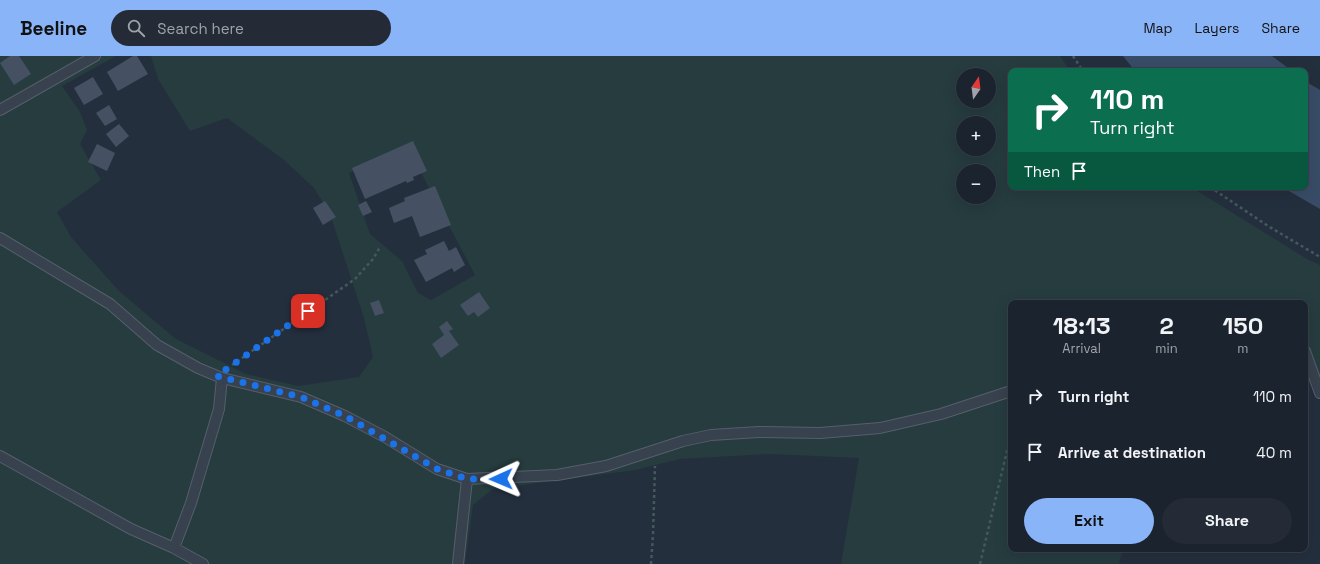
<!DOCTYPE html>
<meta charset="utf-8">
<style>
:root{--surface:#1b232e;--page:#242b36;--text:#f1f3f6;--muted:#a0a4aa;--line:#39404a;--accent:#8ab4f8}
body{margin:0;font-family:"Space Grotesk",sans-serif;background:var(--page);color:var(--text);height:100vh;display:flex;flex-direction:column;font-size:15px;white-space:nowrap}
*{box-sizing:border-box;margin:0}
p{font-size:13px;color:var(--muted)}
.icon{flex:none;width:22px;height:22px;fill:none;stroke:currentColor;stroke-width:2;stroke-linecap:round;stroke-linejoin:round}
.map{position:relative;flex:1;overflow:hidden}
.details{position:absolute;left:1008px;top:244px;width:300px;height:252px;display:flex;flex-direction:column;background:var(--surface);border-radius:8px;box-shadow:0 4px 16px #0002,0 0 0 1px var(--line)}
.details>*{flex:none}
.top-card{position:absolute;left:1008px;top:12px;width:300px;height:122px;border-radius:8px;box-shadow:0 4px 16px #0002,0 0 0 1px var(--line);background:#0b6e4f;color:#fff;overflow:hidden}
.needle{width:26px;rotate:14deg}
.fabs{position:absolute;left:956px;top:12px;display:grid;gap:8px}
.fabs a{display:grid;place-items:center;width:40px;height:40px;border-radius:50%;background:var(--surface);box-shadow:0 4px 16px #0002,0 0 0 1px var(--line);font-size:20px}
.pin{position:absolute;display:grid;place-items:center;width:34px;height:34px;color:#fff;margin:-17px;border-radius:8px;box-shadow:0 2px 6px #0006}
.me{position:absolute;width:44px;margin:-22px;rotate:269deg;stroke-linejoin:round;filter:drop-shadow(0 0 3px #0008)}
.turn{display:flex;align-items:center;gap:14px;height:84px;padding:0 16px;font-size:18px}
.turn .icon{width:52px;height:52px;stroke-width:2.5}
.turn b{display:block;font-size:28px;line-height:34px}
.then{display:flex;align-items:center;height:38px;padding:0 16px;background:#0003;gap:8px;font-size:15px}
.eta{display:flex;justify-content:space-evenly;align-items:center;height:68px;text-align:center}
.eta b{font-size:24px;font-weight:700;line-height:28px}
.button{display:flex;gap:8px;margin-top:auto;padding:8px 16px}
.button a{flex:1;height:46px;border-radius:24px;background:var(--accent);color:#111;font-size:16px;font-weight:700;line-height:46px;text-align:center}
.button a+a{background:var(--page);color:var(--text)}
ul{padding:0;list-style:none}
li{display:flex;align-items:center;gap:12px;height:56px;padding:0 16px}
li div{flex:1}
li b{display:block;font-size:15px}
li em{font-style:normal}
header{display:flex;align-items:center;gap:24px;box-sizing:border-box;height:56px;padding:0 20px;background:var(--accent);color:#111}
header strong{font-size:19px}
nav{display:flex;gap:22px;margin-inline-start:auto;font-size:14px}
.search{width:280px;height:36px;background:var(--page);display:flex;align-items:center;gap:10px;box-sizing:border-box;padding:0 14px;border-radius:22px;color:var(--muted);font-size:15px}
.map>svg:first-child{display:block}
</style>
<header>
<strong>Beeline</strong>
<div class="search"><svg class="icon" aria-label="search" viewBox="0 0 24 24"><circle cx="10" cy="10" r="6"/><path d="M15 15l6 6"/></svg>Search here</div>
<nav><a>Map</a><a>Layers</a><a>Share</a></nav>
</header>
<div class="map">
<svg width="1320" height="508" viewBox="0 0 1320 508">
<rect width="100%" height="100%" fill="#242f3e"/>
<path fill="#263c3f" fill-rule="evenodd" d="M0,0H116L62,30L80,56L87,74L80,88L101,124L57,156L71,181L119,235L176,283L246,318L298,330L359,321L373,301L364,262L330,158L314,132L284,104L227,62L190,75L158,23L151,0H1060L1070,15H1011V131H1191L1307,203L1320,209V323L1309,291L1305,286V247H1011V493H1123L1119,508H841L859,402L770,398L680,403L635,414L493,433L473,449L465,508H0ZM963,19H989V45H963ZM963,67H989V93H963ZM408,92L475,219L431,244L418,237L402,205L370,178L349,117ZM963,115H989V141H963Z"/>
<path fill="#394c67" d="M1123,0H1272L1292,15H1135Z
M1305,25L1320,34V153L1282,131H1305Z"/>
<path fill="#455162" d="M10,0H19L31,18L14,29L0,7Z
M133,0H137L148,18L118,35L107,16Z
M93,21L103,38L84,49L74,32Z
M109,49L117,63L105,70L96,57Z
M119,68L129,80L116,91L106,78Z
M413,85L427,115L413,121L414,124L407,127L406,125L365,143L352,112Z
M97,88L115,97L107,115L88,106Z
M435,130L451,169L420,181L412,160L394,167L389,152L405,145L404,142Z
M325,145L336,161L323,169L313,152Z
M366,145L372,156L363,160L358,149Z
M444,185L449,195L456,191L465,209L454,216L452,212L426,226L414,204L427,198L425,194Z
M479,236L490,252L478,261L474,256L468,260L460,249Z
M379,244L384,257L375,260L370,247Z
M447,265L453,273L449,275L459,289L441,302L432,288L444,279L439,271Z"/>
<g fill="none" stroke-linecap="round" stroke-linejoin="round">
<defs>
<path id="lane" d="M0,54L95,0
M0,182L110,248L157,289L198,312L222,322L301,341L345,360L385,381L437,413L467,423L557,419L606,410L683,385L711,379L759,376L820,377L880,372L941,358L1011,335
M1305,295L1320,337
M0,400L131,473L174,492L203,508
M174,492L191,447L219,353L222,322
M458,508L467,423"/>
</defs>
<use href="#lane" stroke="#565f6c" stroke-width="12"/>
<path stroke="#44595c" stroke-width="2.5" stroke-dasharray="3 3" stroke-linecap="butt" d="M1073,0L1083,15
M1210,131L1268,170L1320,201
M232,309L355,223L373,203L380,191
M651,508L653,479L655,410
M980,508L1011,378"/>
<use href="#lane" stroke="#38414e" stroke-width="10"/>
</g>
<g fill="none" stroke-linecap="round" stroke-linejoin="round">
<path stroke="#1a73e8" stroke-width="7" stroke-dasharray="0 12.6" d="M308,255L217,320L301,341L345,360L437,413L467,423H501"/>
</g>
</svg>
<div class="fabs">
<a><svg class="needle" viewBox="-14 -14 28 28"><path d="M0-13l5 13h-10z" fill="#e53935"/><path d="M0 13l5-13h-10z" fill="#a0a4aa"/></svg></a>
<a>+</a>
<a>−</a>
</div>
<div class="pin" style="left:308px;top:255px;background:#d93025"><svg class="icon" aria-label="arrive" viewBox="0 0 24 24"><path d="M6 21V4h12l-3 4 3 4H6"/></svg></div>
<svg class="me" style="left:501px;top:423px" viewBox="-20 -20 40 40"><path d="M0-17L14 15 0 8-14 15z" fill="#1a73e8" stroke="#fff" stroke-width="4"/></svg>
<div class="top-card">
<div class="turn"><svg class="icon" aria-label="right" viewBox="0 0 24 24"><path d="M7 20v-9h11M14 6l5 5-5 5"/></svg><div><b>110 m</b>Turn right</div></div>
<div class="then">Then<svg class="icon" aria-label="arrive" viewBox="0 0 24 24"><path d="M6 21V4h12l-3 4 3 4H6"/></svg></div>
</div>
<section class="details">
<div class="eta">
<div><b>18:13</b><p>Arrival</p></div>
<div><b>2</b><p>min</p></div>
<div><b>150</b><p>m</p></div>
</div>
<ul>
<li><svg class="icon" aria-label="right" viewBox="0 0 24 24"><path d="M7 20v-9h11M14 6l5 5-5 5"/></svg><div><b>Turn right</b></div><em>110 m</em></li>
<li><svg class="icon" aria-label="arrive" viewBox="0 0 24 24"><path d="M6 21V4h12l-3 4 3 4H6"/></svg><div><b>Arrive at destination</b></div><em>40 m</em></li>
</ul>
<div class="button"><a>Exit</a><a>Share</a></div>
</section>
</div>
